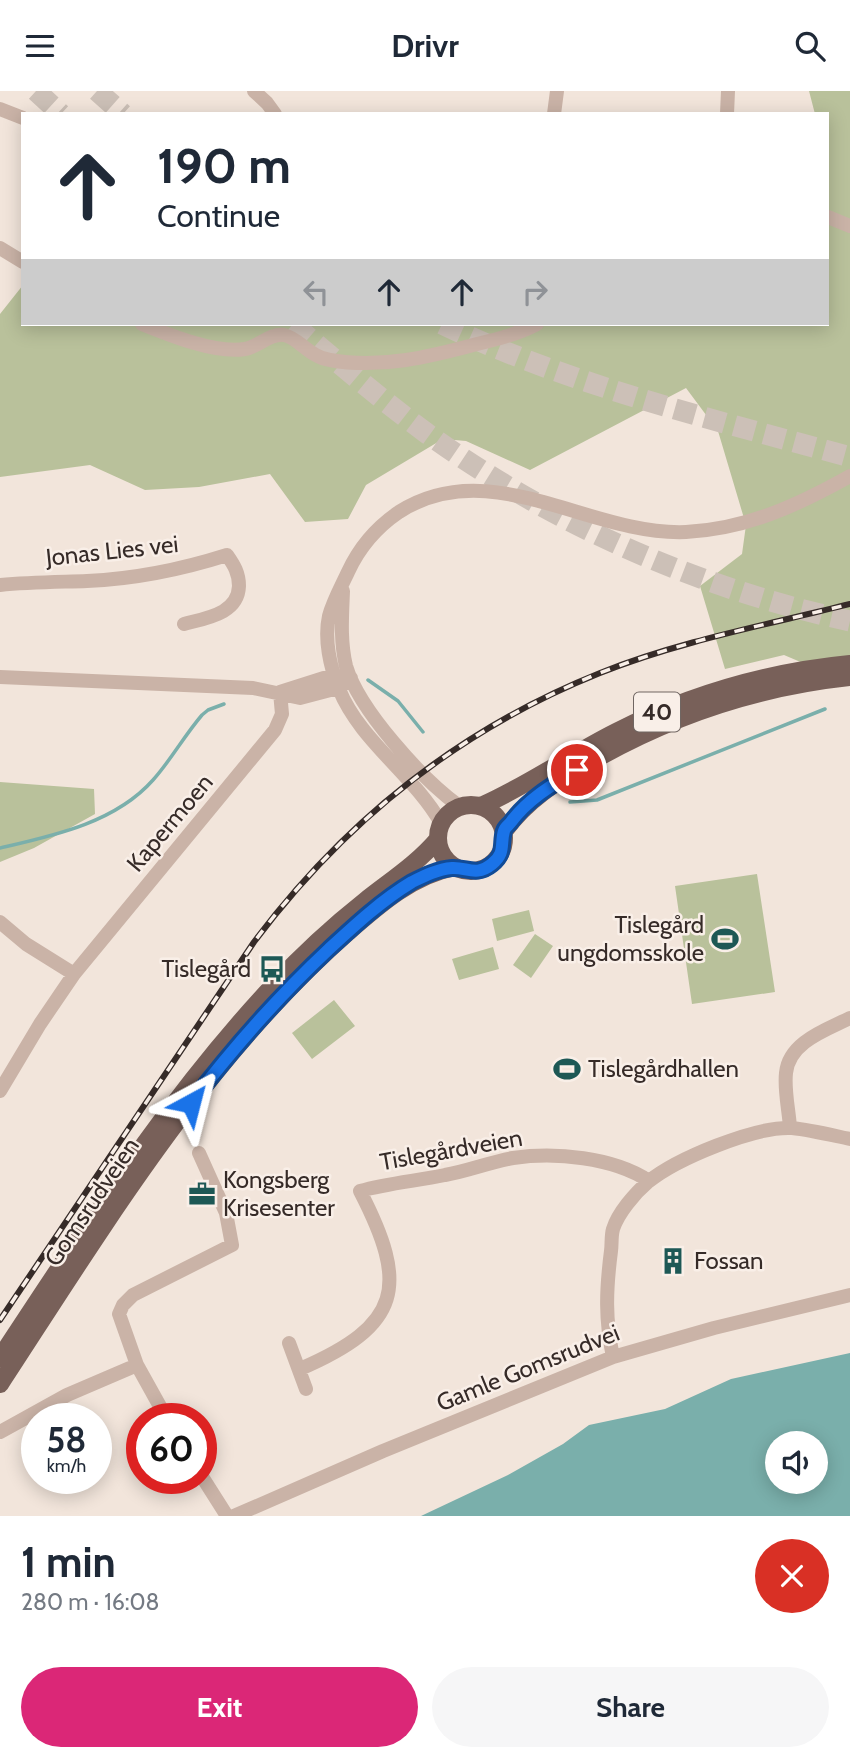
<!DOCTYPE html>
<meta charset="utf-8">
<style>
:root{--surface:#fff;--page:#f6f6f7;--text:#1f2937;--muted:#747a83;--accent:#db2777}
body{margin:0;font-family:Cabin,sans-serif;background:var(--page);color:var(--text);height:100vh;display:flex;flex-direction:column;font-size:26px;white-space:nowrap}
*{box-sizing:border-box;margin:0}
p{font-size:23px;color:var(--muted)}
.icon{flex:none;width:38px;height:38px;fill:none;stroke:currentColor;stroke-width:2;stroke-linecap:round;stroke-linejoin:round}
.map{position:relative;height:1425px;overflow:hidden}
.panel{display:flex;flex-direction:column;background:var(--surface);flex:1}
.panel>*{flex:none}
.top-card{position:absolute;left:21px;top:21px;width:808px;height:214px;border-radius:0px;box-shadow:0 4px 18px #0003;background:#fff;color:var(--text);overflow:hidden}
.buttons{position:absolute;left:765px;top:1340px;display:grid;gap:14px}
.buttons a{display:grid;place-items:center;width:63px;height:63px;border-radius:50%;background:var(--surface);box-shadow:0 4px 18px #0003;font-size:35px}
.speed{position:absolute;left:21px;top:1312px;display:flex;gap:14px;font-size:35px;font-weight:700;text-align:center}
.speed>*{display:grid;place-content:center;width:91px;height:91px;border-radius:50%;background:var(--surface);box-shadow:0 4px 18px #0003;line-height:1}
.speed small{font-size:18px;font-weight:400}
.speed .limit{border:10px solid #d22;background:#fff;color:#111}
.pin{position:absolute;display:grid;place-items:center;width:60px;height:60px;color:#fff;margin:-30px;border:4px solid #fff;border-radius:50%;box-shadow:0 2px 7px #0007}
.me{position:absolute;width:77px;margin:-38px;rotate:38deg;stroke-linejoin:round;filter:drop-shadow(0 0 5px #0008)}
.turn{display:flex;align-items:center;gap:24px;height:147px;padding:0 21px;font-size:32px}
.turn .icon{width:91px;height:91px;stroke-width:2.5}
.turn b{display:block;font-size:49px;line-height:60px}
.lanes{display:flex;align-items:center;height:66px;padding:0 21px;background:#0003;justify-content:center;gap:35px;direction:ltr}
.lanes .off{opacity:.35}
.round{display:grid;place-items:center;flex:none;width:74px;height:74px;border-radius:37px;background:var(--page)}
.head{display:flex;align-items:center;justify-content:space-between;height:119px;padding:0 21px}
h1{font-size:42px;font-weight:800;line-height:52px}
.button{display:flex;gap:14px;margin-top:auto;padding:14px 21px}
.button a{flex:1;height:80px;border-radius:42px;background:var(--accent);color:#fff;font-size:28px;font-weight:800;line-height:80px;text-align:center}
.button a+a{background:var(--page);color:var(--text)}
header{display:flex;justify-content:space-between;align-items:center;height:91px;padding:0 21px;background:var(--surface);font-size:32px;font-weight:800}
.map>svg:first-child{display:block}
</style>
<header><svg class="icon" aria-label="menu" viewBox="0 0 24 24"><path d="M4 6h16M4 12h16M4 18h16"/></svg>Drivr<svg class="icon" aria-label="search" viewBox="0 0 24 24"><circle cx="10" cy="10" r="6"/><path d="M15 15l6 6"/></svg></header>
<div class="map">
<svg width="850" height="1425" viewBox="0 0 850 1425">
<rect width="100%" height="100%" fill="#f2e5db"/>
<path fill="#b9c19b" d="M809,0H850V592L784,564L725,578L700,495L742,463L746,434L718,340L686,297L530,379L466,350L443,348L366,394L348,428L305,431L270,383L199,396L145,399L90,374L0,386V223L23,194V233H828V23H815Z
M0,691L94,698L95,723L34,757L0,771Z
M757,783L775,901L692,913L675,795Z
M529,819L534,840L497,850L492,828Z
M535,843L553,855L531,887L513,874Z
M493,856L499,878L459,889L452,868Z
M334,909L355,935L312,968L292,942Z"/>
<path fill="#7aafab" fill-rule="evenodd" d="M850,1262V1425H421L508,1384L563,1353L589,1334L665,1318L731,1288ZM777,1353H816V1391H777Z"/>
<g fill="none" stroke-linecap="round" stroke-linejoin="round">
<path stroke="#7aafab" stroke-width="3.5" d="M368,589L398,610L423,641
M570,711L597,709L825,618
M0,757C52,745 115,732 153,689C171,669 184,645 202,624L208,619L224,613"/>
<path stroke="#ccc0b7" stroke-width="21" stroke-dasharray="21 10" stroke-linecap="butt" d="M36,0L61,23
M97,0L123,23
M293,233C336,270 379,307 425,341C552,433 697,497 850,530
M442,233C572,295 712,328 850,366"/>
<path stroke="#cab3a7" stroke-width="14" d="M254,0L267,12L275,23
M0,18L23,27
M554,23L557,0
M727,23L728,0
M828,126L850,135
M0,157L23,171
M142,233C169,244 216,263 245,258C258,256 270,242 284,244C299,247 309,266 330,269C380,278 429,266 477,253C498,248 518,243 537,233
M0,494C29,491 58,491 87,490C133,488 183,478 227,464C234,474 239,482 239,495C238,523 206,527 184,533
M343,500C342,525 340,550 346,575C359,619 422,688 459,715
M0,586L253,597L300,607L338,597L351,587
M280,601L324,587L342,585
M441,732C413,683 360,650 339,598C330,576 324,548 329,525C333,510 342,494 348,481C359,457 377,436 399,421C491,362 589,445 686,441C747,438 798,414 850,385
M0,831L26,853L74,883
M0,1000L40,933L74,883L275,639L282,623L280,601
M790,1037C789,1019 784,1000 786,982C789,951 826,939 850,927
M289,1252L306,1298
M613,1266C605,1228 606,1199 611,1160C612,1153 611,1145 613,1138C618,1122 635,1102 648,1091C676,1068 755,1035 792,1037C811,1039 831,1044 850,1048
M300,1278C402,1234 409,1195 360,1100C388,1092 416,1090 445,1084C468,1080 490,1071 513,1067C555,1061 613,1066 649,1090
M167,1328L137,1274L119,1223L123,1214L133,1204L232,1154L226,1122L199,1062
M0,1341L67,1304L137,1274
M201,1384L227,1425
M234,1425L383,1360L613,1266L714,1237L850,1204"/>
<path stroke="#786059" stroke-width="18" d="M438 747a33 33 0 1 1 66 0a33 33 0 1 1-66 0Z
M481,715C529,694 570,664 616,641C691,603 767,581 850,573
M504,740C528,708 553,693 587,673C669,625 756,596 850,586
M0,1267C85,1139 167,1008 272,896C301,865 332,836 365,810C390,790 417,773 438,748
M0,1293C104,1134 204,968 348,841C380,813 413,784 455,776"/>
<defs>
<path id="rail" d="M0,1229L254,851C344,731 460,638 600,582C680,550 766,534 850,513"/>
</defs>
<use href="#rail" stroke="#362b28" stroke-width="6"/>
<use href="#rail" stroke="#f9efe8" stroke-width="3.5" stroke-dasharray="10" stroke-linecap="butt"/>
</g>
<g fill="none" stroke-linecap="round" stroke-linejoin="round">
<defs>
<path id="route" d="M191,1012C233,957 279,905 329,858C355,834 382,809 412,791C424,785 438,778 452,777C467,776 476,786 492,773C506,762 500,753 504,740C505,736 509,734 511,731C528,708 552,694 577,679"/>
</defs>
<use href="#route" stroke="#114b97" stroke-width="18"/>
<use href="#route" stroke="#1a73e8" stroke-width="12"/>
</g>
<defs>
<symbol id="stadium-bare" viewBox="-9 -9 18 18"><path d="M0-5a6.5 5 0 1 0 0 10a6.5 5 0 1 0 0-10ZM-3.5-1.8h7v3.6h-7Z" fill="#1d5855" stroke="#f9efe8" stroke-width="2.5" paint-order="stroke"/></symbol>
<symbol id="bus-bare" viewBox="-9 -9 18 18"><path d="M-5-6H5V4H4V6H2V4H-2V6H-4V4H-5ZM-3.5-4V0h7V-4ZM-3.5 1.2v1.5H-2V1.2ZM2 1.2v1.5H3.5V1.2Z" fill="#1d5855" stroke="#f9efe8" stroke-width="2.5" paint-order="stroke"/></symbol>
<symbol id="office-bare" viewBox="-9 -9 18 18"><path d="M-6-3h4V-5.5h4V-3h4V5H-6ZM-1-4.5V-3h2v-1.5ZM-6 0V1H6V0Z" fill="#1d5855" stroke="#f9efe8" stroke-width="2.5" paint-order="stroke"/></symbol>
<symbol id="building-bare" viewBox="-9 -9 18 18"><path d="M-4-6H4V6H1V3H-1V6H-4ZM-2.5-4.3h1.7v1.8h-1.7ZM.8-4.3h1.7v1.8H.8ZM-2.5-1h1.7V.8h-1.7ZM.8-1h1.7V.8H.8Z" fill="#1d5855" stroke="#f9efe8" stroke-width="2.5" paint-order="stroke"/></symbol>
</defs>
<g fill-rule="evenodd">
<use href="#stadium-bare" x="706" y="829" width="38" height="38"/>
<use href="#bus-bare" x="253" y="859" width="38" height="38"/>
<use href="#stadium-bare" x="548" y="959" width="38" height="38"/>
<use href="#office-bare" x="183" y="1084" width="38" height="38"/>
<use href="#building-bare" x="654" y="1151" width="38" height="38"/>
</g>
<g text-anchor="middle" stroke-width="5" stroke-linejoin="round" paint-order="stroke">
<rect fill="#f9efe8" stroke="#706662" stroke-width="2" x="634" y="601.5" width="46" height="39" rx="5"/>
<g font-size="23" font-weight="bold" fill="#362b28">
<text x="657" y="629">40</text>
</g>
<g font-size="24" fill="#362b28" stroke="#f9efe8">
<text transform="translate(112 460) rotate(-6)" y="8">Jonas Lies vei</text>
<text transform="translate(170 732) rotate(-50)" y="8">Kapermoen</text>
<text transform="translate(451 1059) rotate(-10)" y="8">Tislegårdveien</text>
<text transform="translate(92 1111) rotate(-56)" y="8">Gomsrudveien</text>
<text transform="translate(528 1277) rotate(-22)" y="8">Gamle Gomsrudvei</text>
</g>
<g font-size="24" fill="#362b28" stroke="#f9efe8" text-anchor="start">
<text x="704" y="842" text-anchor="end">Tislegård<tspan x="704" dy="28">ungdomsskole</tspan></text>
<text x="251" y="886" text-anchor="end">Tislegård</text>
<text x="588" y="986">Tislegårdhallen</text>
<text x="223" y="1097">Kongsberg<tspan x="223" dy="28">Krisesenter</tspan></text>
<text x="694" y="1178">Fossan</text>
</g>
</g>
</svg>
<div class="buttons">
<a><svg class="icon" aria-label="sound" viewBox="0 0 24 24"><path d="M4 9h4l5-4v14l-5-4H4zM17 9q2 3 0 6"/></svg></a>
</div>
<div class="speed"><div>58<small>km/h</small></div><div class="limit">60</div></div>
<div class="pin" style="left:577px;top:679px;background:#d93025"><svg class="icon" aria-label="arrive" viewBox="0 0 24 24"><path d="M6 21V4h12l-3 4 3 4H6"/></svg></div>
<svg class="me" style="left:191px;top:1012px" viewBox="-20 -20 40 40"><path d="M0-17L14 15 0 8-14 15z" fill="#1a73e8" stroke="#fff" stroke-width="4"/></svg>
<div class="top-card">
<div class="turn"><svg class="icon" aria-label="ahead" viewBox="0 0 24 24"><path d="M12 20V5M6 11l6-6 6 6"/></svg><div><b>190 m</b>Continue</div></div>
<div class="lanes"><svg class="icon off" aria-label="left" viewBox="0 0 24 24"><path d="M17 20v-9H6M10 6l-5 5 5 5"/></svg><svg class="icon" aria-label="ahead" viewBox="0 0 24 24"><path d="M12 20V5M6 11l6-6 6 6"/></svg><svg class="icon" aria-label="ahead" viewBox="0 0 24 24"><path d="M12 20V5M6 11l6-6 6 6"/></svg><svg class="icon off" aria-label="right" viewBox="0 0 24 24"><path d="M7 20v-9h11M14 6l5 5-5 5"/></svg></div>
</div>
</div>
<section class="panel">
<div class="head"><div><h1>1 min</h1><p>280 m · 16:08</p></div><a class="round" style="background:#d93025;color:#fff"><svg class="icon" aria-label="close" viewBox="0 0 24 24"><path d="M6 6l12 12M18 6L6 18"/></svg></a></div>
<div class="button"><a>Exit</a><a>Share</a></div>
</section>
